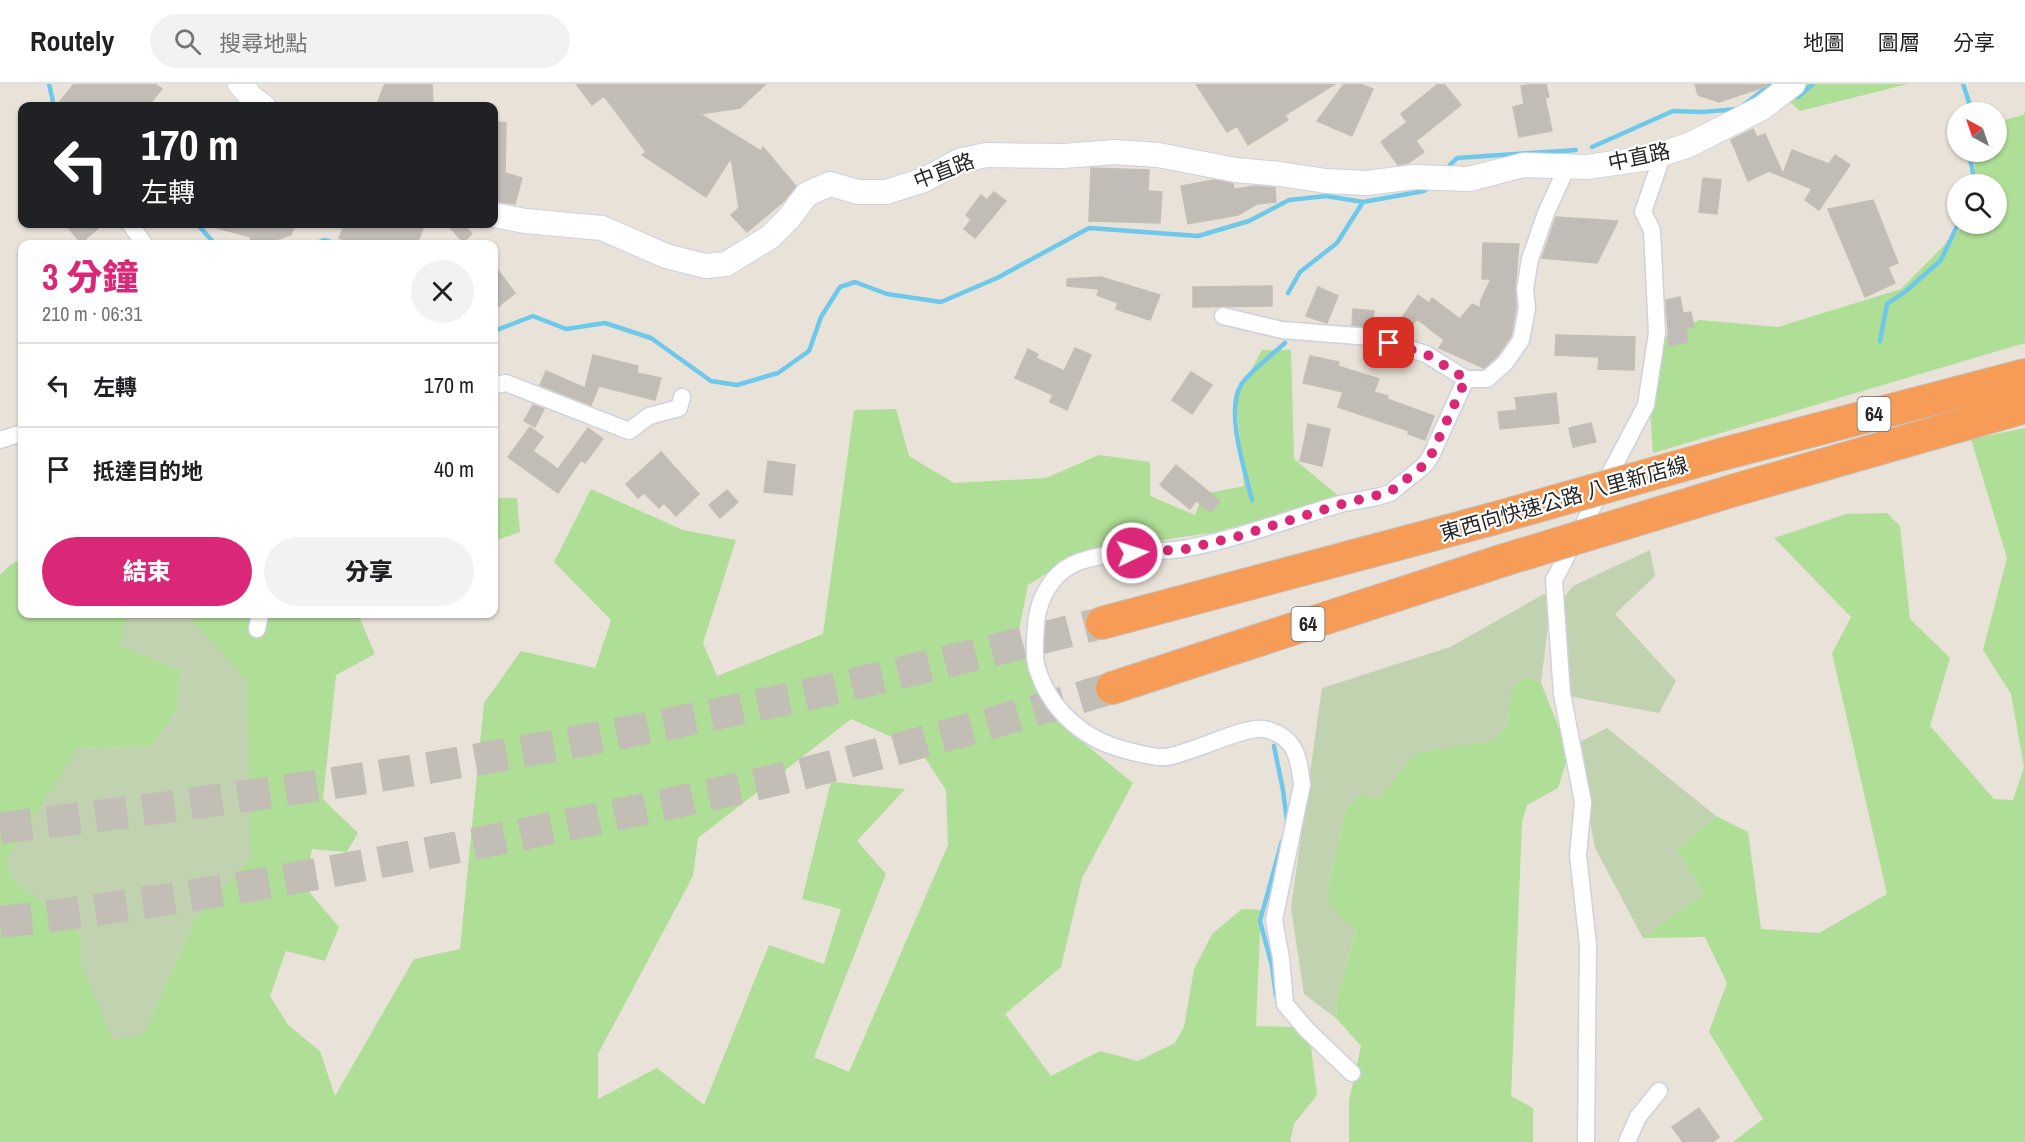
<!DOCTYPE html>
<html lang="zh-TW">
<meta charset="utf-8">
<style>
:root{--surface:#fff;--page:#f2f2f2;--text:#202124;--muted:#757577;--line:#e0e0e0;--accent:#db2777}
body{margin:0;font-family:"Archivo Narrow","Noto Sans TC",sans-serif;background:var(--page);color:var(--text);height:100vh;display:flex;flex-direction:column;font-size:22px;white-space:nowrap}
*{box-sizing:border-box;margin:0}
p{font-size:20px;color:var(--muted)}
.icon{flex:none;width:33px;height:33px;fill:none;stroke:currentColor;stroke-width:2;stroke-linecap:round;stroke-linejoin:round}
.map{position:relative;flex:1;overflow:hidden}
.panel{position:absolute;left:18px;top:156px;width:480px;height:378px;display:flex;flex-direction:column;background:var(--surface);border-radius:12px;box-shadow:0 2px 4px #0004}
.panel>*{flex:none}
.guide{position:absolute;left:18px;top:18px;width:480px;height:126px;border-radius:12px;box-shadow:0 2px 4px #0004;background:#202124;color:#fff;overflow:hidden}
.needle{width:39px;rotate:320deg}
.buttons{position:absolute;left:1947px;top:18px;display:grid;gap:12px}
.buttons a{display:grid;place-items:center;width:60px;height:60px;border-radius:50%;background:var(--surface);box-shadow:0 2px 4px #0004;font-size:30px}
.pin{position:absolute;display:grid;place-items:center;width:51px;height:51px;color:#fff;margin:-26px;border-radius:12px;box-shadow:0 3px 9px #0006}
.me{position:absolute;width:66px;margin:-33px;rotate:86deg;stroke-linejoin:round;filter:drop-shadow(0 0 4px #0008)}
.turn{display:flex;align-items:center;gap:21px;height:126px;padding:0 24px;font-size:27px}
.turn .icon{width:78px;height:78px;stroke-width:2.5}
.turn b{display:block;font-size:42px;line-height:51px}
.round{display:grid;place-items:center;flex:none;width:63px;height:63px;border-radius:32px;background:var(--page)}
.summary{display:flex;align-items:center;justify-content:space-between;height:102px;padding:0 24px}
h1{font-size:36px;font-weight:800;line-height:45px;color:var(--accent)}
.button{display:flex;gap:12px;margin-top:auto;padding:12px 24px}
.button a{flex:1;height:69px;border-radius:36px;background:var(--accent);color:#fff;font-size:24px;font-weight:800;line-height:69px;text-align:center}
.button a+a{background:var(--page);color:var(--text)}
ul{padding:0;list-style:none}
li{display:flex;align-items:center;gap:18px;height:84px;padding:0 24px;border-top:2px solid var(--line)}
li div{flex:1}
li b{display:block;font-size:22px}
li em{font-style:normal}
header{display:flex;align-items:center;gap:36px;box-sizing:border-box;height:84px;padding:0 30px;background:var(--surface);border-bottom:2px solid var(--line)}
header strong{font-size:28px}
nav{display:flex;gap:33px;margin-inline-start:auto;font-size:21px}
.search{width:420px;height:54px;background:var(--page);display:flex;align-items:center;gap:15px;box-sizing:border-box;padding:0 21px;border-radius:33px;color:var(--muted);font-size:22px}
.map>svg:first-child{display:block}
</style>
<header>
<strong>Routely</strong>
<div class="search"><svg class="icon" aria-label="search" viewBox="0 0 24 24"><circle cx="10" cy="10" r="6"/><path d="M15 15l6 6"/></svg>搜尋地點</div>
<nav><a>地圖</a><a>圖層</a><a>分享</a></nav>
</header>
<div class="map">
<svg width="2025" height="1058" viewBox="0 0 2025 1058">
<rect width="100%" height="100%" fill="#e9e2d9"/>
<path fill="#afde96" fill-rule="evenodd" d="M1770,0H1908L1800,27Z
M2025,28V259L1653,369L1648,296L1665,253L1699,236L1778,243L1901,205L1965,140H1996V100H1975V81L1970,68H1996L1997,38L2023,31Z
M1262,266H1291L1294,375L1340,413L1216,448L1082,468L1028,501L1019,546L1042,625L1133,699L1082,794L1061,883L1005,930L1051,992L1100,967L1138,977L1175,959L1184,943L1194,885L1212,850L1242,825L1261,826L1256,942L1294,943L1310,955L1317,1011L1294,1040L1290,1058H0V491L10,481L22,475V530H129L120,561L181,587L177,626L152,662L78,665L11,793L81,850V880L143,951L195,834L251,774L189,530H358L375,570L336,591L323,715L358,749L347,768L312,765L304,802L339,843L325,877L286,867L270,912L288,941L320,967L335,1012L414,875L460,865L484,619L521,567L595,584L611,536L554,478L591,405L683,446L736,456L703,559L717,592L823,550L854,326L896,325L909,372L954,399L1046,394L1099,371L1150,378V412L1195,431L1203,410L1244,402L1236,314ZM851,635L919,665L946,706L948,761L849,988L814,973L886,790L857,757L905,705L831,698L802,815L841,825L824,880L769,861L704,1021L657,984L598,1015V970L693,792L698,754Z
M2025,344V1058H1733L1763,1035L1709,948L1727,899L1705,853L1643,854L1703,810L1677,765L1716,732L1748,748L1761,845L1819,849L1887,810L1832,569L1851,533L1774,454L1846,430L1887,429L1900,442L1910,535L1950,574L1930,642L1994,715L2013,716L2024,683L2011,610L1983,566L2007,474L1971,355Z
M494,414H517L520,448L494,457Z
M1525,592L1541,599L1569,669L1558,704L1527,721L1522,738L1511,1012L1533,1024V1058H1349V1016L1361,962L1337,935L1336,917L1356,847L1330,823L1328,804L1346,725L1359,711L1379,714L1415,669L1492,657L1506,645L1512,607Z"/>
<path fill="#c1d2b0" d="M1650,466L1655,492L1615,530L1676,597L1659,629L1568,612L1560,519L1573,502Z
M1544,510L1551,517L1541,599L1525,592L1512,607L1506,645L1492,657L1415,670L1379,714L1360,712L1346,725L1328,804L1331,823L1356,846L1336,917L1337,935L1304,910L1291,824L1322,604L1450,563Z
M129,530H189L188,532L247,597L251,775L195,834L143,951L113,956L81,880V850L11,793L6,776L78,665L152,662L177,626L181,587L119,561Z
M1607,644L1716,732L1677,765L1703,810L1643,854L1595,764L1576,660Z"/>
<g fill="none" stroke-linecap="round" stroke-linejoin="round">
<path stroke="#6ec8e9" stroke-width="4.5" d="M49,0L54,22
M1963,0L1969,18L1967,28
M1798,13L1813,0
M1745,20L1771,0
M1592,63L1673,27L1702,28L1738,25
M1969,68L1975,100
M1445,86L1457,74L1576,66
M197,140L215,160
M314,160L324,156L337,160
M1288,209L1300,188L1337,159L1363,118
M494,247L533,232L566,245L605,239L651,254L711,297L737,301L778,289L809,267L821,233L840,203L855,198L887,210L941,218L997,194L1089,144L1198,152L1249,137L1289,116L1326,112L1363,118L1424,107L1430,103
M1880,257L1887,220L1906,207L1941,176L1958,140
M1252,416C1245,386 1225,328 1241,301C1246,291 1275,268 1285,259
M1274,662L1283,706L1287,737
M1276,912L1272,882L1260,837L1282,757"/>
</g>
<path fill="#c1bcb5" stroke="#c4beb3" stroke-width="1.5" d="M74,0H155L162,5L148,22H56Z
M385,0H432L433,22H421L408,18L406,22H376Z
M576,0H766L740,24L700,30L761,67L763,63L796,102L784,117L747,148L731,131L739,124L731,74L706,113L642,71L646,68L604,12L592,21Z
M1196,0H1335L1285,31L1288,36L1248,61L1237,42L1227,48Z
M1344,0H1360L1373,5L1352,52L1317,37Z
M1438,0H1444L1461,21L1416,57L1424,68L1408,79L1398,81L1381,58L1407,38L1401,30Z
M1533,0H1546L1549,13L1545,14L1552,47L1519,53L1513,23L1524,20L1521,2Z
M1695,0H1766L1767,2L1719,18L1698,11Z
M494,38L506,39L505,89L522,94L515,120L494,117Z
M1753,45L1757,53L1765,50L1783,90L1792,66L1829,80L1835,71L1850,81L1819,126L1805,116L1812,105L1769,87L1748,97L1731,56Z
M1091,84L1149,86L1148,107L1162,108L1160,139L1089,137Z
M1703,94L1721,96L1717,130L1699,128Z
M1214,96L1233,100L1234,105L1256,102L1275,104L1276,118L1257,120L1238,131L1188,140L1181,102Z
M994,108L1006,117L975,154L964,145L971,136L966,131L981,111L987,116Z
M1873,116L1898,179L1888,183L1895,199L1865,213L1828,125Z
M1556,133L1618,137L1597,179L1542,174Z
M65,140H103L81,159Z
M217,140H295L291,151L263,160H248L251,153L217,144Z
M345,140H408L423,145L417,160H355L339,154Z
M447,140H463L472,150L463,158Z
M1483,159L1519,160L1515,204L1516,224L1511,252L1497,272L1484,284L1439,264L1444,256L1417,235L1408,247L1398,239L1418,211L1429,219L1432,214L1460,235L1472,220L1480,224L1481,216L1491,195H1482Z
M494,181L515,209L494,226Z
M1101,193L1160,211L1150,236L1116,225L1118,219L1097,211L1099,205L1067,202V195Z
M1272,202V222L1193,223V203Z
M1318,203L1338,212L1327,239L1306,232Z
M1680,213L1683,229L1691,228L1694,243L1686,245L1688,258L1669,262L1666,216Z
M1353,225L1374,227L1372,243L1352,241Z
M1556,251L1635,253L1634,286L1598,285L1599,273L1555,271Z
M1075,264L1091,271L1067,326L1050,318L1053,311L1015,294L1028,265L1038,270L1036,274L1064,287Z
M593,271L638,282L637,289L661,294L655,316L599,302L591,321L540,301L546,287L585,304Z
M1310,272L1339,278L1338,282L1379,295L1374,308L1388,312L1387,315L1434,332L1425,356L1408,350L1409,347L1338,323L1343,308L1303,299Z
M1191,288L1212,301L1192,330L1172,316Z
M1556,309L1559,339L1500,345L1498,328L1517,326L1515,314Z
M533,321L544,325L535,343L524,337Z
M1591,339L1596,358L1573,363L1569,344Z
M1308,340L1330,345L1322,382L1300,377Z
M530,343L543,353L533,367L558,385L588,344L603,355L585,379L581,376L558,409L508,373Z
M661,368L699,410L676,432L664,419L659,424L644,409L638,414L626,400Z
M768,377L795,381L792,411L764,408Z
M1176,381L1220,417L1211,428L1196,417L1190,425L1160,401Z
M727,406L738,418L720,434L709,421Z
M1699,1024L1719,1053L1713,1058H1683L1672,1043Z"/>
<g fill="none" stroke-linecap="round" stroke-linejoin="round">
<path stroke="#c2bdb5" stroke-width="32" stroke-dasharray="32 16" stroke-linecap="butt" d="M0,744C248,715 495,677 740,625C861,600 982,569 1102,539
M0,838C159,820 317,791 474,760C586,737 698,715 809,688C911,662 1011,634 1112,604"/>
<defs>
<path id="street" d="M131,141L144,160
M1223,232L1282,246L1370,253L1426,270L1466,295H1487L1505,279L1521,256L1527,224L1525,205L1530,175L1546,129L1567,83
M494,301L506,299L629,347L649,332L679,324L682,313
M0,356L22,349
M257,545L260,530
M1352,989L1307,946L1285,920L1281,874L1274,836L1302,701C1299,674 1296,652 1264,645C1246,641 1190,670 1166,673C1153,674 1137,669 1125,666C1083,655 1050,626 1037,584C1033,572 1035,554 1036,542C1037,521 1047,498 1065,485C1095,464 1152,471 1188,464C1240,454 1289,435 1340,420C1356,416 1375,415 1390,409C1395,406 1400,400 1405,397C1412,391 1420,386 1426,379C1432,373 1435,362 1439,354C1448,334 1457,315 1466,295
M1586,1058L1588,861L1578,771L1583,718L1562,610L1554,496L1646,321L1657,249L1652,146L1643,128L1663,70L1671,67
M1627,1058L1638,1033L1659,1007"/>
<path id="secondary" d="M240,0L253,15L263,22
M494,131L525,137L602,144L666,172L705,182L726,180L770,153L789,134L807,110L830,100L858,108H886L924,96L959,77L986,71L1063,72L1115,68L1158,71L1236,86L1280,90L1326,97L1367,99L1414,93L1469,95L1524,81L1587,83L1649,74L1689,61L1762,24L1793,0"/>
<path id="highway" d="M1723,370L2025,291
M1735,406L2025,323
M1102,539L1492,435
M1112,604L1504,476"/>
</defs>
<use href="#street" stroke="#ced1e0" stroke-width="19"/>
<use href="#secondary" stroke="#ced1e0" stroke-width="26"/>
<use href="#highway" stroke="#c3c3c3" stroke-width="34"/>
<use href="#street" stroke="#fff" stroke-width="16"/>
<use href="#secondary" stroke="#fff" stroke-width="24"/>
<use href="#highway" stroke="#f79c56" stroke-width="32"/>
<defs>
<path id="highway-bridge" d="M1492,435L1723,370
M1504,476L1735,406"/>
</defs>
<use href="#highway-bridge" stroke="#c3c3c3" stroke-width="34" stroke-linecap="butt"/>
<use href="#highway-bridge" stroke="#f79c56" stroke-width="32"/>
</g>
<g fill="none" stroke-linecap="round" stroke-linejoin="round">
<path stroke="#db2777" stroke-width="10" stroke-dasharray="0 18" d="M1132,469L1186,465L1239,452L1342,420L1390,408L1428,378L1466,295L1426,270L1389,259"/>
</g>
<g text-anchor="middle" stroke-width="4.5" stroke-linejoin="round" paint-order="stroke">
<g fill="#fff" stroke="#686868" stroke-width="1.5">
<rect x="1857.5" y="313" width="33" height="34" rx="4.5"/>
<rect x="1291.5" y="523" width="33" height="34" rx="4.5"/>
</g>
<g font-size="20" font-weight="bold" fill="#272727">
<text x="1874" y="337">64</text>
<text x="1308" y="547">64</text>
</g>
<g font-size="21" fill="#272727" stroke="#fff">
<text transform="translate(1639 73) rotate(-12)" y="7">中直路</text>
<text transform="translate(944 87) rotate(-21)" y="7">中直路</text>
<text transform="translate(1564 415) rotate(-16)" y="7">東西向快速公路 八里新店線</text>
</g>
</g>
</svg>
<div class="buttons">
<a><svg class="needle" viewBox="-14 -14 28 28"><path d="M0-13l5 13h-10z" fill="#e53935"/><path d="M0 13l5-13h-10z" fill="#757577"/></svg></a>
<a><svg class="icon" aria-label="search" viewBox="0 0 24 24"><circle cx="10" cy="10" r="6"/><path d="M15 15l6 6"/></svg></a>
</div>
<div class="pin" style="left:1389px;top:259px;background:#d93025"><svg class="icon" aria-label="arrive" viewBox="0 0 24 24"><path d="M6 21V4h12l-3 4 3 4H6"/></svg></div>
<svg class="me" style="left:1132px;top:469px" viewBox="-20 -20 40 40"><circle r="17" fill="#db2777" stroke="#fff" stroke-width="3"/><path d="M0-11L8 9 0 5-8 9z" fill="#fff"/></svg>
<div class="guide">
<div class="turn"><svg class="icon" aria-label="left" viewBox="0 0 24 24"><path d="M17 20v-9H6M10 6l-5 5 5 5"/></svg><div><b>170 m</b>左轉</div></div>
</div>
<section class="panel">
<div class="summary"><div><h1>3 分鐘</h1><p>210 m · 06:31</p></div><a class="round"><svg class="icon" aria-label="close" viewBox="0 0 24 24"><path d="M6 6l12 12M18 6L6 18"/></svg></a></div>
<ul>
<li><svg class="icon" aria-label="left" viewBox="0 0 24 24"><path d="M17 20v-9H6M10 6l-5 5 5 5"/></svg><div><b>左轉</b></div><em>170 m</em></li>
<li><svg class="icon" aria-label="arrive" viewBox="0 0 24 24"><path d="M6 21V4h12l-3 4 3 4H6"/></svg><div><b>抵達目的地</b></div><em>40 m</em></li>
</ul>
<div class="button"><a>結束</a><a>分享</a></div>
</section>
</div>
